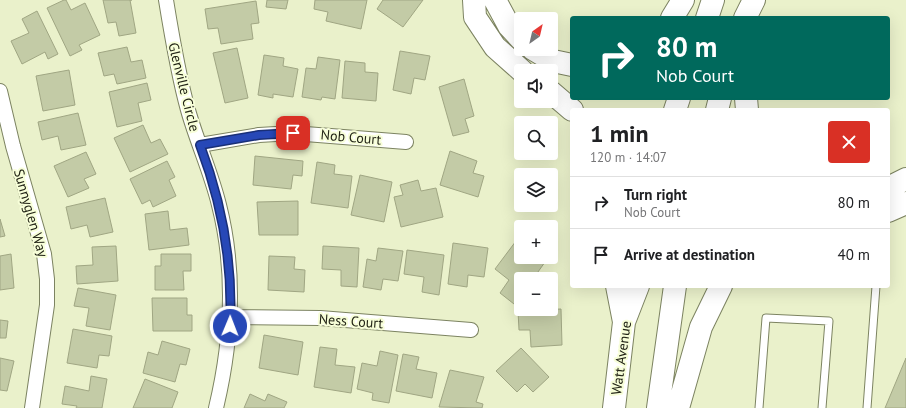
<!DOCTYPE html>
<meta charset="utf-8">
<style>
:root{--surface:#fff;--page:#f6f6f6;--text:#202124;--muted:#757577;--line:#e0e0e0}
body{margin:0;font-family:"PT Sans",sans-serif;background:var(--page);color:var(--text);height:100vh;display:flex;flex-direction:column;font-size:15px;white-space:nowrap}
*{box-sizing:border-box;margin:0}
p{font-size:13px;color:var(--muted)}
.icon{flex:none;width:22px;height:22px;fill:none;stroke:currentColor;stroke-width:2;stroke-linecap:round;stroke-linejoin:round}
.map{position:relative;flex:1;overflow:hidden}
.panel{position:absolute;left:570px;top:108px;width:320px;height:180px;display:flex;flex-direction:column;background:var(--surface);border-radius:4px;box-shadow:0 4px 16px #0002}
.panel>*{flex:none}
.top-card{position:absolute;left:570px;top:16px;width:320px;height:84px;border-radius:4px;box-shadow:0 4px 16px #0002;background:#00695c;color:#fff;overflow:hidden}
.needle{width:26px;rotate:34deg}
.tools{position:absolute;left:514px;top:12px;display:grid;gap:8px}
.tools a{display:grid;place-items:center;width:44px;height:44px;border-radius:4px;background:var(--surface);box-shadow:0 4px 16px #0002;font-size:20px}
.pin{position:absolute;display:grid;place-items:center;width:34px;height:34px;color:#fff;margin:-17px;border-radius:8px;box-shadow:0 2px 6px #0006}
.me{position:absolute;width:44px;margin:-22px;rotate:1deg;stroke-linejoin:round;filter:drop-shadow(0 0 3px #0008)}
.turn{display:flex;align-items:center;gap:14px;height:84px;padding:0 20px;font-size:18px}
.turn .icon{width:52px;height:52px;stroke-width:2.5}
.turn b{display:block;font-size:28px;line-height:34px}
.round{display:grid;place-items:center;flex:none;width:42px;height:42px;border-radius:4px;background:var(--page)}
.head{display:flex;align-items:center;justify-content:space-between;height:68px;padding:0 20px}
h1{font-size:24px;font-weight:700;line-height:30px}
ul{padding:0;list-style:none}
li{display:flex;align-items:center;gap:12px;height:52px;padding:0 20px;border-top:1px solid var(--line)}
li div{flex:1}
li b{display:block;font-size:15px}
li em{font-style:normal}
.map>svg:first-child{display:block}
</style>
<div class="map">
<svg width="906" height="408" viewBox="0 0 906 408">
<rect width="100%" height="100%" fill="#eaf1cb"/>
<path fill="#c3cba6" stroke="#a0a683" d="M64,0H66L71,10L85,3L100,35L79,45L82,50L70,56L47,8Z
M103,0H132H130L136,33L119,36L116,22L108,23Z
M267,0H288L286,9L266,7Z
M315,0H367L361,29L326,21L328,12L314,9Z
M383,0H423L403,27L377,9Z
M256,1L259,23L251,24L253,39L221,44L218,28L208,29L205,9Z
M37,11L58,54L48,59L45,52L22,64L11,41L29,33L22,19Z
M127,47L131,62L142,60L146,78L117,84L114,74L104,76L98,53Z
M237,48L248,98L225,103L213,53Z
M400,51L430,56L425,80L414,78L411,94L393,90Z
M264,55L284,58L283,66L298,69L293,97L273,94V98L258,95Z
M318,57L340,60L335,99L322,97L321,100L302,97L306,68L316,69Z
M345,61L365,63V72L378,73L376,101L342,98Z
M69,70L75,105L43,111L36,76Z
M464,79L474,116L465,119L469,132L453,136L439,87Z
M147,83L151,100L138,103L142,121L117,127L109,92Z
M78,113L86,145L61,150L58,136L42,140L38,122Z
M143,125L151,143L160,139L168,154L130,172L114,138Z
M450,151L477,161L473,173L484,176L478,197L440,185Z
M86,152L96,174L84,179L89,188L68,197L54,166Z
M255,156L303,161L302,176L293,175L291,189L253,185Z
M167,161L175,177L169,180L176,196L153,207L150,200L142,204L130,179Z
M317,162L335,165L334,174L352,176L348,208L311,203Z
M360,175L392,182L384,222L351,215Z
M418,180L421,191L436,188L443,217L401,227L394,197L403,195L400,185Z
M105,198L113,232L90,237L87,225L71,229L66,207Z
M298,201V235H259L257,202Z
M168,211L170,230L187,228L189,245L149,250L145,214Z
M0,219L5,236L0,237Z
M516,241L521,245V257H538L545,262L533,279H521V295L514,304L500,293L509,280L495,269Z
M453,243L488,248L484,277L468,275L467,287L448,284Z
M116,246L118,281L77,284L76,266L93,265L92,247Z
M323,246L359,248L357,287L341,286V270L322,269Z
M378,248L403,251L398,281L383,279L381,290L363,287L367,259L376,261Z
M407,250L444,255L439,295L422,292L424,277L404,274Z
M11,254L14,288L0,290V256Z
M161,254H191V271H183L184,290H155V266H161Z
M269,256L295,257L294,269L305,270L304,292L268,290Z
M78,288L116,295L110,330L86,326L89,308L74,306Z
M152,298H187V315H192V331H153Z
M561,309L562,345L531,347L530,330H519L518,311Z
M0,320L8,321L6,338H0Z
M73,329L112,336L109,356L99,355L97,368L67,363Z
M264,335L303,342L298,375L259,368Z
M162,341L190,349L186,365L180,364L175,382L143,373L148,352L158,355Z
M320,347L337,349L335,365L355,367L351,393L314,387Z
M521,348L549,377L533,392L525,384L517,392L496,371Z
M380,351L398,355L389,403L372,400L373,393L357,389L362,363L377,366Z
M403,354L419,357L416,369L437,373L432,398L396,391Z
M0,358L14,361L7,391L0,390Z
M906,358V408H885Z
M450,370L484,377L476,402L483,404L482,408L439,407Z
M91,376L107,379L102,408H76L77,406L62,404L65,386L89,391Z
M145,379L178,392L172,408H133Z
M250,394L265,401L268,394L287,402L284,408H244Z"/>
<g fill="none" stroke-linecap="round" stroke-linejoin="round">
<defs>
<path id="lane" d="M759,408L766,318L829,321L822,408
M867,408L876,286"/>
<path id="street" d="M166,0C172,37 178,74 188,110C197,142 211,172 219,205C236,272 232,341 216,408
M0,91L13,146L44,254L47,279V305L32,408
M200,145L259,135L293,133L406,142
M230,317L320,318L471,330"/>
<path id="primary" d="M474,0L475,17L495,47L522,71
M495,0L509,26L521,39
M672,18L683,0
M707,18L713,0
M745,18L754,0
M533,49L553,61L572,65
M551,92L572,110
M746,98L747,110
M675,110L679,98
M717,110L720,98
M888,188L906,179
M888,211L906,203
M617,286L624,322
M614,408L624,322L638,286
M658,408L675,286
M678,408L701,327L721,286"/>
</defs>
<use href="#lane" stroke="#7c8361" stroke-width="9"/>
<use href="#street" stroke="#7c8361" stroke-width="16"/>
<use href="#primary" stroke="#7c8361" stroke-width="24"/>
<use href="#lane" stroke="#fff" stroke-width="7"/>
<use href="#street" stroke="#fff" stroke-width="14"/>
<use href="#primary" stroke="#fff" stroke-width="22"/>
</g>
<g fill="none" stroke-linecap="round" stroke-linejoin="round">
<defs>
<path id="route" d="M230,326C233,264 222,203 200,145L259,135L293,133"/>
</defs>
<use href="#route" stroke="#192f77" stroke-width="10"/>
<use href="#route" stroke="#2748b7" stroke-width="7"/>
</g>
<g text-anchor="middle" stroke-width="4" stroke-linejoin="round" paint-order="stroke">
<g font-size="14" fill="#222416" stroke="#f7fed8">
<text transform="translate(184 87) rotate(76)" y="5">Glenville Circle</text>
<text transform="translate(351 137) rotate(5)" y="5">Nob Court</text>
<text transform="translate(31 213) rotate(74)" y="5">Sunnyglen Way</text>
<text transform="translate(351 321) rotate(4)" y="5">Ness Court</text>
<text transform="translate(621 358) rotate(-82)" y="5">Watt Avenue</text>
</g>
</g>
</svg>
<div class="tools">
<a><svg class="needle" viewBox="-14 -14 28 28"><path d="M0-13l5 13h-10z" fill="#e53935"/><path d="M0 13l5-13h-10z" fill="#757577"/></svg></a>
<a><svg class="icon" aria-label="sound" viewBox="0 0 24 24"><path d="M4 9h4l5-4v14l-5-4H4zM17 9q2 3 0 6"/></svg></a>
<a><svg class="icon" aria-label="search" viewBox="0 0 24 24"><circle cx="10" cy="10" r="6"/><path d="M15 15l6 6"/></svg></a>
<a><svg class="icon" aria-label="layers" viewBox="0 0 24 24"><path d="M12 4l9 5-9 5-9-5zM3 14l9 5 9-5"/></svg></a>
<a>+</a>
<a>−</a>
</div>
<div class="pin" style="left:293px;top:133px;background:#d93025"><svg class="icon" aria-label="arrive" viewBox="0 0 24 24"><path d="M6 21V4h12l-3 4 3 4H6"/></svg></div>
<svg class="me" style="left:230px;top:326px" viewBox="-20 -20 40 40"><circle r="17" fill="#2748b7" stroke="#fff" stroke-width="3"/><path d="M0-11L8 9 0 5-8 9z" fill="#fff"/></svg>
<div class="top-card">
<div class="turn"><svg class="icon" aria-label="right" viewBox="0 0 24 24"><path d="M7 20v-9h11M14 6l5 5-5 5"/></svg><div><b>80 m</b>Nob Court</div></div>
</div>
<section class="panel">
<div class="head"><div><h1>1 min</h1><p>120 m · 14:07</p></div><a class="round" style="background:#d93025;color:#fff"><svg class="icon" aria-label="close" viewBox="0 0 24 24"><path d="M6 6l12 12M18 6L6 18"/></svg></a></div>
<ul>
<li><svg class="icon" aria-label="right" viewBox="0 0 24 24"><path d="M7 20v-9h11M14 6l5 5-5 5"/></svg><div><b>Turn right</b><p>Nob Court</p></div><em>80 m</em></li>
<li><svg class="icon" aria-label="arrive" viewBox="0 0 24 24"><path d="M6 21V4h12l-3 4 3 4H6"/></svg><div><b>Arrive at destination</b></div><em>40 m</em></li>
</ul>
</section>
</div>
